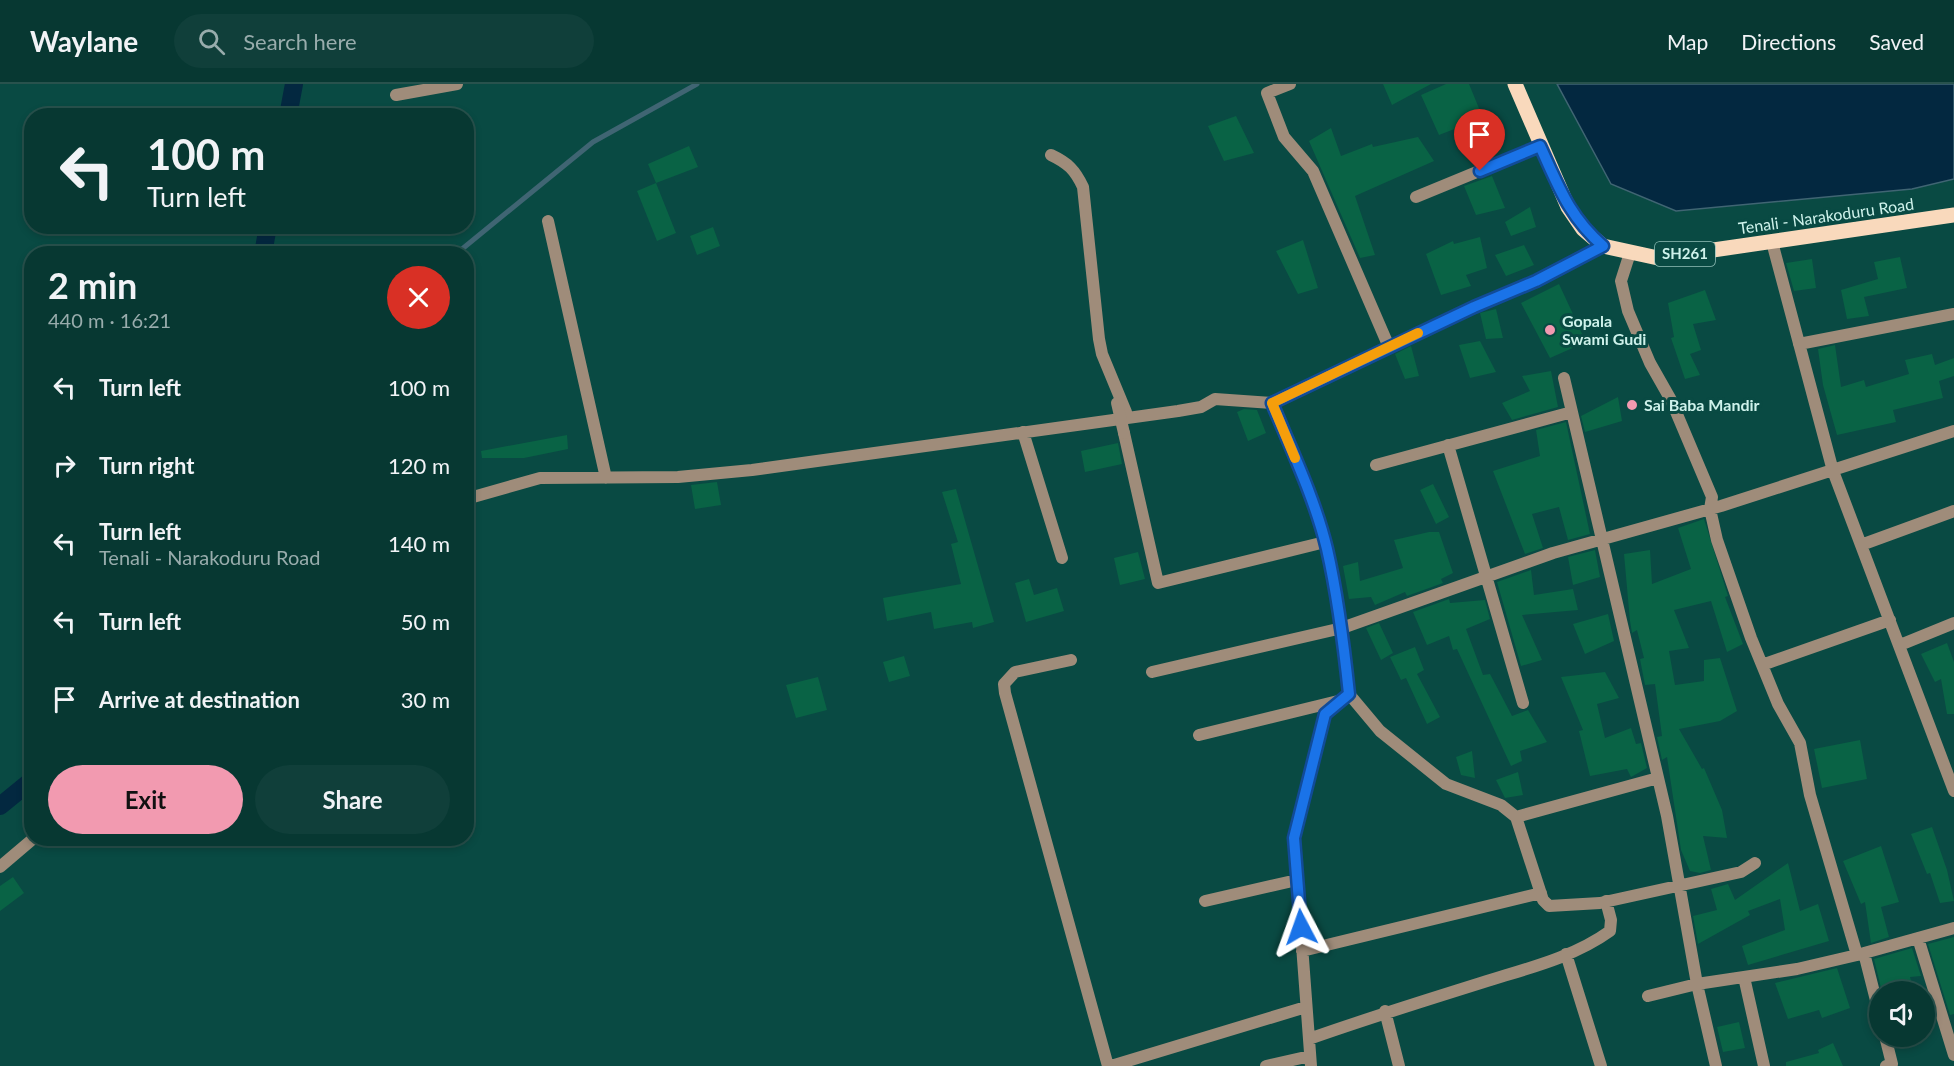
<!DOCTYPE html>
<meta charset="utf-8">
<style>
:root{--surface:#073832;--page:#103f3a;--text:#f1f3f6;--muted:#98acac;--line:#28524d;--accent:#f29ab0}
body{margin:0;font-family:Lato,sans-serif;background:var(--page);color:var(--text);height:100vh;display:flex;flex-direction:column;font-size:22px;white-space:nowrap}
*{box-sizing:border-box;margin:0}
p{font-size:20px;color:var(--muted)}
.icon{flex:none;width:33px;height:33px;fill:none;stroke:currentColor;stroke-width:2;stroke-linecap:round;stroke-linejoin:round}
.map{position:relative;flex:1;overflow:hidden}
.drawer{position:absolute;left:24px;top:162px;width:450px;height:600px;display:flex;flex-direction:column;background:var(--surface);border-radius:24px;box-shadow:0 3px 9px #0003,0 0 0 2px var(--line)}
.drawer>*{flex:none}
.banner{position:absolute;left:24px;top:24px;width:450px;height:126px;border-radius:24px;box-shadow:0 3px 9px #0003,0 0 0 2px var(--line);background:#073832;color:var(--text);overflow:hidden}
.fabs{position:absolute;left:1869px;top:897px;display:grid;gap:12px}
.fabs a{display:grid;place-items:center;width:66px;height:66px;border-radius:50%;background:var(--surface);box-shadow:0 3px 9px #0003,0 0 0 2px var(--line);font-size:30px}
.pin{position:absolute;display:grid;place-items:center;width:51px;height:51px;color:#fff;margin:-62px -26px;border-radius:50% 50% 50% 0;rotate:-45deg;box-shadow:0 0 6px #0007}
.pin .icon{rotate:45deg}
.me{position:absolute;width:66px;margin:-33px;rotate:356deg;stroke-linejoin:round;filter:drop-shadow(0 0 4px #0008)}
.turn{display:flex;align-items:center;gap:21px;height:126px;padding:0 24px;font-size:27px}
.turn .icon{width:78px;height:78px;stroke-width:2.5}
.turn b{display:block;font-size:42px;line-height:51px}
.round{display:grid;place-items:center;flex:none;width:63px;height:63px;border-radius:32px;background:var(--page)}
.head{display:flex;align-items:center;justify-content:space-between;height:102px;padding:0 24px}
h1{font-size:36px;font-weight:700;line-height:45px}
.primary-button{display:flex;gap:12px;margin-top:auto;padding:12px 24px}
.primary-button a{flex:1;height:69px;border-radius:36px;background:var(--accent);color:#111;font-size:24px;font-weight:700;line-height:69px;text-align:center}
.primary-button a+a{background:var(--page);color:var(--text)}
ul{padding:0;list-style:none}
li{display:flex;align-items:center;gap:18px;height:78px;padding:0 24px}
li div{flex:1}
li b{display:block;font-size:22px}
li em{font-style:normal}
header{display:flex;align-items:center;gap:36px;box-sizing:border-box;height:84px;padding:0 30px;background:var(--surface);border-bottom:2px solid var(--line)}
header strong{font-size:28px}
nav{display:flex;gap:33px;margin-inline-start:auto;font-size:21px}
.search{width:420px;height:54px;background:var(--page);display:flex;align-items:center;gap:15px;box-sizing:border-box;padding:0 21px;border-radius:33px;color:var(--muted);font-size:22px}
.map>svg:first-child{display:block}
</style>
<header>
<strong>Waylane</strong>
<div class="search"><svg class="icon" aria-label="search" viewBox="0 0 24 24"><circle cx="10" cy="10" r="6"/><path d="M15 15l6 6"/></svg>Search here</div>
<nav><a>Map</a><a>Directions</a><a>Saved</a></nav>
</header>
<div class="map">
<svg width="1954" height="982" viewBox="0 0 1954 982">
<rect width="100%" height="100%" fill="#094a43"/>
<path fill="#032840" stroke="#406573" stroke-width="1.5" d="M1557,0H1954V95L1912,105L1676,127L1611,100Z"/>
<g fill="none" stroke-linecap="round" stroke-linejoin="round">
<path stroke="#406573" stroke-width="5" d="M456,170L593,58L697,0"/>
<path stroke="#032840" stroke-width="18" d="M288,32L294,0
M263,170L268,142
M0,722L32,696"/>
</g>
<path fill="#096345" d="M1383,0H1431L1392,21Z
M1446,0H1469L1483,34L1439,51L1421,11Z
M1236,32L1254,69L1224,77L1208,42Z
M1331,44L1341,72L1372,60L1373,63L1418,53L1434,77L1355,112L1375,171L1360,174L1309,57Z
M689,62L698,83L656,99L648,80Z
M1492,92L1505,124L1476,131L1464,102Z
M656,99L676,149L657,157L637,107Z
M1530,123L1536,143L1511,152L1505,138Z
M713,143L720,162L697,171L690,152Z
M1480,153L1487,184L1466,191L1471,202L1441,211L1426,170L1453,157L1454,160Z
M1303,156L1318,204L1298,210L1276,167Z
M1524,161L1534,181L1506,192L1495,171Z
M1900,173L1907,204L1864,213L1869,232L1847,235L1841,206L1878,195L1874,178Z
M1812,175L1816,204L1794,207L1786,179Z
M1559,200L1586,258L1550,274L1521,219Z
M1705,206L1716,236L1693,240L1701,266L1690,270L1700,291L1685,295L1671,254L1674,253L1668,219Z
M1496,225L1503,254L1486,255L1480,229Z
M1480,257L1496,288L1470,294L1459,261Z
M1835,261L1841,303L1864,296L1866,303L1909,290L1905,276L1932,270L1935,281L1954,274V292L1939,297L1943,314L1893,326L1896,338L1837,351L1823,301L1818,265Z
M1411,262L1419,292L1405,295L1395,270Z
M1551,287L1558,323L1512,336L1502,319L1530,307L1522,292Z
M1618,313L1622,337L1585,348L1581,332Z
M1244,325L1257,326L1266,349L1248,357L1237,328Z
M1566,338L1590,450L1568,456L1559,423L1532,430L1543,464L1525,470L1493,387L1540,372L1536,346Z
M567,351L568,365L524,374H482L481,367Z
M1118,359L1122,380L1085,388L1081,367Z
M717,398L721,421L695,425L691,401Z
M1433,400L1449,433L1436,440L1420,406Z
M956,405L994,538L973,544L972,538L934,545L931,528L887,537L883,514L961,500L951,460L958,458L942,408Z
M1704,435L1728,512L1725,513L1743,560L1727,568L1711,517L1674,526L1689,564L1669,567L1675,601L1704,597V576L1720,574L1737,627L1720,637L1679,645L1702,685L1704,684L1722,726L1727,754L1703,752L1711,786L1700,789L1690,787L1681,766L1667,673L1662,676L1657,653L1662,652L1655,600L1645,601L1640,575L1644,574L1637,546L1632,549L1630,537L1624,470L1650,466L1652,500L1691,485L1678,444Z
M1429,448H1439L1453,489L1441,495L1443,499L1407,512L1405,508L1375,521L1371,513L1349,515L1343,482L1358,478L1360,497L1403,484L1394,456Z
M1595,466L1600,493L1573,501L1568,473Z
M1138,468L1145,495L1120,501L1114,474Z
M1531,486L1534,511L1573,505L1578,526L1522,531L1542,576L1521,582L1497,498Z
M1029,495L1034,511L1057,504L1064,527L1026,538L1015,499Z
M1449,515L1450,519L1485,516L1490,535L1466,545L1483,591L1490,590L1512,632L1528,626L1547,658L1520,667L1522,677L1511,682L1457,565L1453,566L1449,552L1427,561L1413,528Z
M1608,530L1614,557L1585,570L1573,540Z
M1379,539L1393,569L1381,576L1366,544Z
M1947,559L1954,578V630H1947L1941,595L1935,598L1921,570Z
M1415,563L1424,586L1417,590L1440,633L1427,640L1406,594L1401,596L1390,573Z
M904,572L910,592L889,598L883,578Z
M1605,588L1619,614L1597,620L1605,654L1631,644L1636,660L1641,659L1647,684L1631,693L1627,685L1590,692L1579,647L1583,646L1561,593Z
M818,593L827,626L796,634L786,601Z
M1860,656L1867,695L1822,704L1814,665Z
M1472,667L1475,694L1461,691L1456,673Z
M1518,688L1523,711L1505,714L1496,696Z
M1932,743L1947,786L1954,817L1940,819L1930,789L1927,790L1911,750Z
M1881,762L1899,818L1881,823L1889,853L1871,859L1865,818L1861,820L1843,777Z
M1788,779L1800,827L1818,820L1829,857L1748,881L1742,862L1785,846L1780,815L1748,827L1750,831L1698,860L1693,832L1717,826L1711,805L1728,800L1735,816Z
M13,793L24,809L0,827V802Z
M1954,853V930L1950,931L1928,860Z
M1912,864L1921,892L1910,893L1914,908H1882L1874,875Z
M1837,884L1850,924L1822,934L1819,926L1788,935L1775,899Z
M1739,938L1745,964L1723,968L1717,943Z
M1833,959L1843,982H1786V978L1819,969L1818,966Z"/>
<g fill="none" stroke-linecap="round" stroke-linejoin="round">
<path stroke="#9f8c7a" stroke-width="12" d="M1290,0L1267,9L1284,53L1313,87L1389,263
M396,11L457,0
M1051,71C1068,79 1075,86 1083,103L1099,255L1102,270L1126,328
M1416,113L1540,62
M548,137L606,394
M1772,158L1833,387L1954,707
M1630,169L1621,197L1628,227L1650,279L1671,316L1712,413L1710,425L1717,456L1751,554L1778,620L1800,659L1810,711L1857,871L1954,844
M1799,260L1954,230
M1564,294L1667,732L1697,900L1797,885L1857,871
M1023,348L1062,474
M1124,349L1158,499L1325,458
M1448,361L1523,619
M1376,381L1572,328
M466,415L540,394L678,393L752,386L1178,327L1201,323L1215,315L1272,319
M1861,461L1954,427
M1900,561L1954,539
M1071,576L1015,588L1004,600L1005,609L1108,982
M1762,581L1890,536
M1152,588L1342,544L1553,469L1721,422L1954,347
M1349,610L1380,647L1446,700L1501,721L1516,733L1543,816L1549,822L1600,819L1741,788L1755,779
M1199,651L1338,617
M1516,733L1658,694
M0,783L34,754
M1205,817L1297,796
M1918,854L1954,971
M1302,867L1541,809
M1864,869L1880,932
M1566,870L1601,982
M1744,893L1764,982
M1648,912L1697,900L1716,982
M1385,927L1399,982
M1885,952L1892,980L1886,982
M1309,955C1368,934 1427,916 1487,897C1529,884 1574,873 1610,847L1611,836L1606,817
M1111,982L1306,923
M1266,982L1310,972
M1311,982L1294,754L1325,630L1349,610C1344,562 1338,513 1327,465C1315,415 1292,367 1272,319L1474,223L1536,197L1603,162"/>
<path stroke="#f9d9bc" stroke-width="15" d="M1515,0L1568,123L1583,145L1603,162L1658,174L1954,131"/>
<path stroke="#9f8c7a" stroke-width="12" d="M1117,319L1124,349"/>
</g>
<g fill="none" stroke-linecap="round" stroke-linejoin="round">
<defs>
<path id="route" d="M1301,843L1294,754L1325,630L1349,610C1344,562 1338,513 1327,465C1315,415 1292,367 1272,319L1474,223L1536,197L1603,162C1569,133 1558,101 1540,62L1480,87"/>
</defs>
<use href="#route" stroke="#114b97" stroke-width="15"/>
<use href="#route" stroke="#1a73e8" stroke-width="10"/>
<path stroke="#f59e0b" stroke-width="10" d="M1295,374L1272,319L1418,249"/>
</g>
<g fill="#f29ab0" stroke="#094a43" stroke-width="2">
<circle cx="1550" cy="246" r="6"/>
<circle cx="1632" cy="321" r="6"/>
</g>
<g text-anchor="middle" stroke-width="6" stroke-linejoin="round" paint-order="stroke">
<rect fill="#094a43" stroke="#93c0b9" stroke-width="1.5" x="1655" y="158" width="60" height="24" rx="4.5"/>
<g font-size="15" font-weight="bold" fill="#cef2eb">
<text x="1685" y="175">SH261</text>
</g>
<g font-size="16" fill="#cef2eb" stroke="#094a43">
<text transform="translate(1826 132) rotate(-8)" y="6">Tenali - Narakoduru Road</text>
</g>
<g font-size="16" font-weight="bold" fill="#cef2eb" stroke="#094a43" text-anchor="start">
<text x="1562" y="243">Gopala<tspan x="1562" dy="18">Swami Gudi</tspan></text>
<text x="1644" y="327">Sai Baba Mandir</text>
</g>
</g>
</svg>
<div class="fabs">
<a><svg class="icon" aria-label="sound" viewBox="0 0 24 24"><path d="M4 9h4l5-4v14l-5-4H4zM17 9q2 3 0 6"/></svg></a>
</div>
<div class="pin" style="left:1480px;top:87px;background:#d93025"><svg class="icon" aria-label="arrive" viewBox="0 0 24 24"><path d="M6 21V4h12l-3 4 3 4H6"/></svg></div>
<svg class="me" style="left:1301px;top:843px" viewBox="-20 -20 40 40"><path d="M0-17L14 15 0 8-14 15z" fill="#1a73e8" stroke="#fff" stroke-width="4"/></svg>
<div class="banner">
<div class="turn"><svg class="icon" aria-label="left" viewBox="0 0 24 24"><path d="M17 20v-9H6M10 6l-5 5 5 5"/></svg><div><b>100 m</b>Turn left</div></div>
</div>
<section class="drawer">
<div class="head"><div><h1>2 min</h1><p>440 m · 16:21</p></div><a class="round" style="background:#d93025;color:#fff"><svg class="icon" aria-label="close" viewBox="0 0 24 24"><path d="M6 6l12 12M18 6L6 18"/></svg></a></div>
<ul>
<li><svg class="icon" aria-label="left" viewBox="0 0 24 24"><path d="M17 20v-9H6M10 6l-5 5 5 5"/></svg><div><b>Turn left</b></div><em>100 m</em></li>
<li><svg class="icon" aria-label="right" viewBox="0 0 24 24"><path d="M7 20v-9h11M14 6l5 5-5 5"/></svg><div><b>Turn right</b></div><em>120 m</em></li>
<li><svg class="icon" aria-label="left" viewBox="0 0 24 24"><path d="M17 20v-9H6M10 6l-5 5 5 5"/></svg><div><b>Turn left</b><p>Tenali - Narakoduru Road</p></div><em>140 m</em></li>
<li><svg class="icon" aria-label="left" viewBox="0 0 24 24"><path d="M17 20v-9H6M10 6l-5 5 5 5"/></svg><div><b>Turn left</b></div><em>50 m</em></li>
<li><svg class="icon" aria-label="arrive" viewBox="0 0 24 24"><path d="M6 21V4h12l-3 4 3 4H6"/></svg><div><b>Arrive at destination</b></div><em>30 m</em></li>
</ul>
<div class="primary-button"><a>Exit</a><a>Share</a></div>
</section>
</div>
